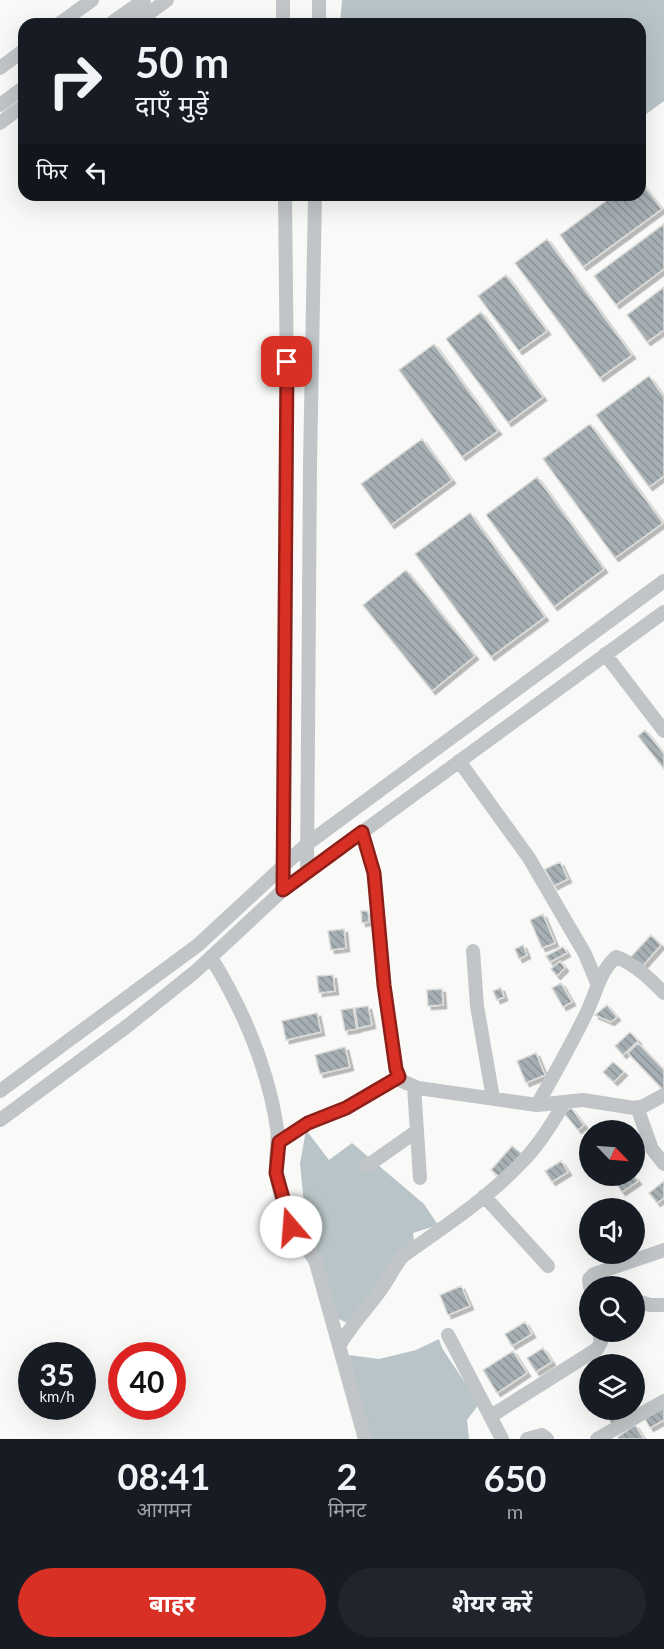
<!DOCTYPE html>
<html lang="hi">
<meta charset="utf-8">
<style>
:root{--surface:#171b24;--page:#20242c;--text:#f1f3f6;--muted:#9ea1a6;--accent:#d93025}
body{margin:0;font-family:Lato,"Noto Sans Devanagari",sans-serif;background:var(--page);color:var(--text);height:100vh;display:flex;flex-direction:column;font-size:22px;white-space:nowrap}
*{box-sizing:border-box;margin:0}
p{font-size:20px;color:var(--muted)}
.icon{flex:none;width:33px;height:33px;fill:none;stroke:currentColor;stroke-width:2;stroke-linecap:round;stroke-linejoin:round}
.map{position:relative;height:1439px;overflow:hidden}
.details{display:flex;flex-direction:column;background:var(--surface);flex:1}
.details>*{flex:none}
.top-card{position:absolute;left:18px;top:18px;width:628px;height:183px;border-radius:18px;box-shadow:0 6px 24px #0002;background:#171b24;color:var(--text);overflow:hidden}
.needle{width:39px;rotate:115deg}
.buttons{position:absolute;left:579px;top:1120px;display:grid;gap:12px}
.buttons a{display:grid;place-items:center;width:66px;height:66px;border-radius:50%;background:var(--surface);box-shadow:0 6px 24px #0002;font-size:30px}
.speed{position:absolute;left:18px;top:1342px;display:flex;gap:12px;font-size:30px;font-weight:700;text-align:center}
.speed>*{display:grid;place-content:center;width:78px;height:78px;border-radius:50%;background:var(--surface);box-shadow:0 6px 24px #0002;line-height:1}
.speed small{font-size:15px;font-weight:400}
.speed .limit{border:9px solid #d22;background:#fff;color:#111}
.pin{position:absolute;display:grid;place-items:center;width:51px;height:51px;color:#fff;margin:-26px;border-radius:12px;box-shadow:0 3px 9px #0006}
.me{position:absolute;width:66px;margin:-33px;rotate:342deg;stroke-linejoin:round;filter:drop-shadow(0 0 4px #0008)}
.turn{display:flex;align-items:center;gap:21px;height:126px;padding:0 18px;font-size:27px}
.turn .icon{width:78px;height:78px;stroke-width:2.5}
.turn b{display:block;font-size:42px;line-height:51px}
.then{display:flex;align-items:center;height:57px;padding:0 18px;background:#0003;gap:12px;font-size:22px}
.eta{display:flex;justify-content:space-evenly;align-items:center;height:102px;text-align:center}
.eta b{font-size:36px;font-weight:700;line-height:42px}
.button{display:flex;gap:12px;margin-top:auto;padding:12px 18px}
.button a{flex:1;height:69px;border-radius:36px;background:var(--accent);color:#fff;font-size:24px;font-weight:700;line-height:69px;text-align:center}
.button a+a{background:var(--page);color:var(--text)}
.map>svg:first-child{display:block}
</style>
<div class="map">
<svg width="664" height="1439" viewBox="0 0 664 1439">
<defs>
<pattern id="building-back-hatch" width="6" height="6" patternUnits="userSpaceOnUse" patternTransform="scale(1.5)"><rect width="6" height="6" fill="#a6afb3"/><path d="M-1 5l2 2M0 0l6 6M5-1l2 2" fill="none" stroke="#8b9397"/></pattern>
<filter id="shadow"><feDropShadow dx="3.5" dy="3.5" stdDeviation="0" flood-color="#0004"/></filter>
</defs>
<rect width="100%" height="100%" fill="#f9f9f7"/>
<path fill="#b8c4c7" d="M342,0H664V101L641,118L640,24H499L495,20L489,24H340Z
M306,1130L329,1160L352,1143L424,1204L438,1225L413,1233L415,1248L347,1323L335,1317L314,1243L306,1224L300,1164Z
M439,1339L442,1348L479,1404L467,1420L469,1439H369L349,1355L379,1359L416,1350Z"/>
<path fill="url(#building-back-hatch)" stroke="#dbdbd9" stroke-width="1.5" filter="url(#shadow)" d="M640,181L662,209L583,267L560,235L614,195H640Z
M664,224V269L616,305L594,276Z
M547,239L632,355L600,378L515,263Z
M506,275L547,331L519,351L478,296Z
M664,287V330L647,342L627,315Z
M481,312L543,397L508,423L446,339Z
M434,344L498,431L462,457L399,370Z
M649,376L664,397V476L649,487L596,415Z
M590,424L663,523L615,558L543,459Z
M422,439L452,480L391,525L361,484Z
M537,477L604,569L554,607L486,515Z
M470,513L545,617L491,657L415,554Z
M406,570L475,656L432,691L363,605Z
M645,730L664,754V769L638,736Z
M560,862L568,879L554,886L545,869Z
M361,911H368L369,922L362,923Z
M543,914L555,943L542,948L530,920Z
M344,929L346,948L331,950L328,931Z
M651,935L661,945L640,969L629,959Z
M523,945L527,955L519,959L515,949Z
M563,947L567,953L550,962L546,956Z
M560,961L565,968L557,976L551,969Z
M333,975L335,991L319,993L317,976Z
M561,983L572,1002L563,1007L552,988Z
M501,988L504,997L497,1000L493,991Z
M442,989L443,1005L428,1006L427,990Z
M607,1005L617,1017L611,1022L595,1015Z
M368,1006L372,1025L358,1028L355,1008Z
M353,1008L357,1029L345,1031L341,1010Z
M317,1013L321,1032L286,1040L282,1021Z
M630,1032L638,1041L623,1055L615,1046Z
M638,1043L664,1070V1091L628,1053Z
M345,1047L350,1067L320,1074L315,1055Z
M536,1053L545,1075L526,1083L517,1061Z
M613,1062L624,1072L614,1082L603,1072Z
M571,1108L584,1125L578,1130L564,1113Z
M512,1146L522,1154L501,1178L491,1170Z
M561,1161L568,1172L552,1182L545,1171Z
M620,1176H634L638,1181L622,1192L614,1180Z
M664,1181V1198L657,1203L649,1193Z
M461,1286L470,1306L448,1315L440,1295Z
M525,1322L532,1334L512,1346L505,1334Z
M543,1348L552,1362L536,1372L527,1358Z
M513,1351L527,1373L497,1393L483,1370Z
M634,1405L637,1410L612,1425L609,1419L624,1410H634Z
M664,1407V1420L650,1428L643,1415Z
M606,1410H622L611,1417Z
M635,1425L644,1439H619L618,1437Z"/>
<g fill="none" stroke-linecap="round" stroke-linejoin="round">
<path stroke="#c1c5c8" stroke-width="14" d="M283,0V24
M59,24L92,0
M110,24L144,0
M134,24L167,0
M319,24V0
M0,68L24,50
M0,105L24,87
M0,123L24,105
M605,654L664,731
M459,761L529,858L585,954L597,983
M362,833L374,873L384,985L396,1069L402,1081L418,1088L537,1105L583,1100L634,1108L642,1107L664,1095
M284,867L287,386L285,195
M307,872L310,465L315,195
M473,951L477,1006L493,1098
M212,959C243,1010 268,1068 277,1128C279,1141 276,1151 276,1164C275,1176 279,1188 282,1200C285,1211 289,1224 295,1234C302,1245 311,1251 316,1263L365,1439
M414,1086L420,1178
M0,1091L198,945L307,844L664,581
M537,1105C554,1075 571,1045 586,1014C596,994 599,972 616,957C634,963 651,980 664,993
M637,1107L652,1149L664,1164
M0,1120L126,1027L196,971L283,890L664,612
M279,1142L308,1123L346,1108L399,1077
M367,1166L417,1131
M484,1196L548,1266
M590,1287L589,1279L594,1274L664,1250
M634,1300L650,1305H664
M448,1335L502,1439
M339,1346C352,1324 368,1308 382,1288C390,1277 394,1266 403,1256C444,1227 488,1198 522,1162C539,1145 552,1123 565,1102
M491,1416L597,1349L601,1342L599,1332
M527,1439L542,1435L547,1439
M597,1439L664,1401"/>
</g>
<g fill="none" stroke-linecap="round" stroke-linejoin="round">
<defs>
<path id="route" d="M287,362L283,890L362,832L374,873L384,985L396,1069L399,1077L346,1108L308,1123L279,1142L276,1173L291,1227"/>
</defs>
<use href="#route" stroke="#8d1f18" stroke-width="15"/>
<use href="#route" stroke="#d93025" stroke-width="10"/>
</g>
</svg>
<div class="buttons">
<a><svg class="needle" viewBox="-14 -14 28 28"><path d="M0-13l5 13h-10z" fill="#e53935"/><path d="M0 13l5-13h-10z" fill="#9ea1a6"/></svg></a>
<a><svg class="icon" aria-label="sound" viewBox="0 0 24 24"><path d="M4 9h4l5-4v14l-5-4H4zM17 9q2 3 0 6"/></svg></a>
<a><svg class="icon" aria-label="search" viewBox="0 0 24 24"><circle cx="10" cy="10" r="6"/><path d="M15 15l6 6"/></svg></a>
<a><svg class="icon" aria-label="layers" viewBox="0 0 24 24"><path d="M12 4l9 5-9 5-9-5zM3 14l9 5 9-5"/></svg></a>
</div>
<div class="speed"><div>35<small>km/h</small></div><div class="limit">40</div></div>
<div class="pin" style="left:287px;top:362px;background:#d93025"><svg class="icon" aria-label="arrive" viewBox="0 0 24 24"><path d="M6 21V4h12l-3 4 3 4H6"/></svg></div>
<svg class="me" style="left:291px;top:1227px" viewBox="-20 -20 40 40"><circle r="19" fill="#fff"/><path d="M0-13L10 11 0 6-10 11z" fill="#d93025"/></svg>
<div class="top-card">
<div class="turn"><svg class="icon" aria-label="right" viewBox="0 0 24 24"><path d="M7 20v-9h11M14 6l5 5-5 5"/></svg><div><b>50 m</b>दाएँ मुड़ें</div></div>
<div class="then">फिर<svg class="icon" aria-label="left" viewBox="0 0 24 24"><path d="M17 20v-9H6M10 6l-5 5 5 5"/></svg></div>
</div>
</div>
<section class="details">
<div class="eta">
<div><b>08:41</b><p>आगमन</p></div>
<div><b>2</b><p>मिनट</p></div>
<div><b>650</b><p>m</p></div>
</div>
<div class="button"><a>बाहर</a><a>शेयर करें</a></div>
</section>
